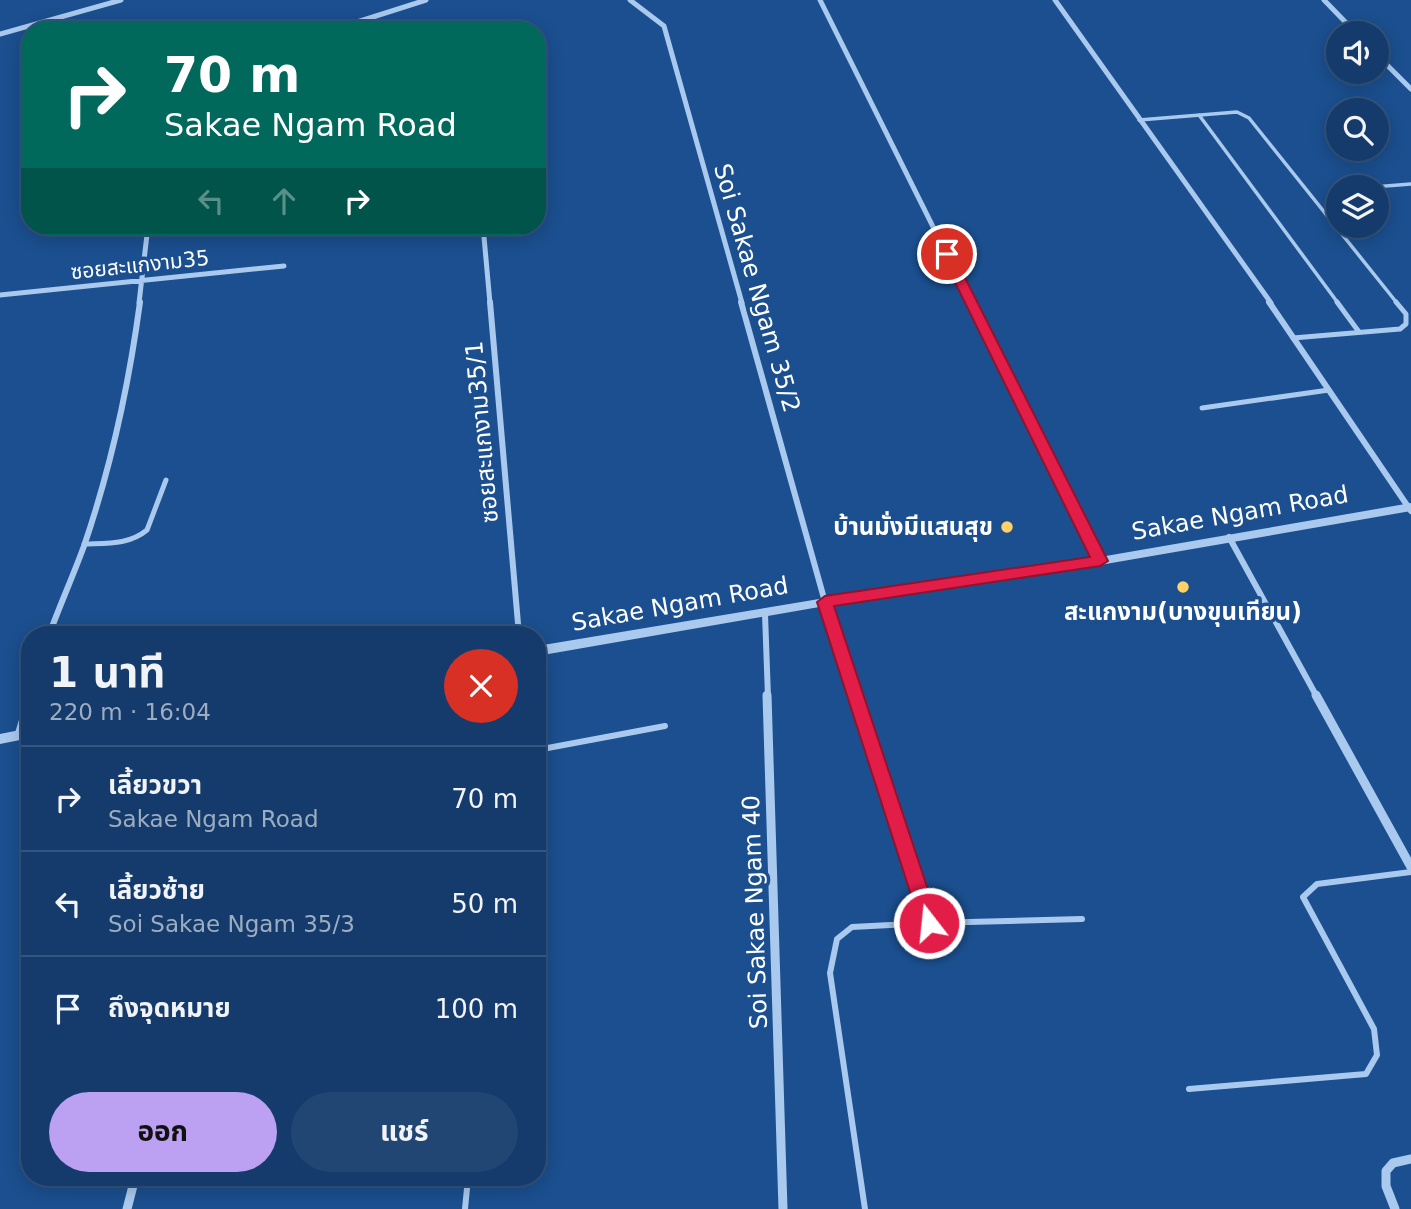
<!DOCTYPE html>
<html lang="th">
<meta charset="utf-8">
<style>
:root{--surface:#143b6b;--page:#214673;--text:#f1f3f6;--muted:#9dadc1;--line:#33557e;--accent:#bca0f2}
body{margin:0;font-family:"DejaVu Sans","Noto Sans Thai",sans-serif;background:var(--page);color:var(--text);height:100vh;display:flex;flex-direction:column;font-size:26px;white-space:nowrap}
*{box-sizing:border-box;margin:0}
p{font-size:23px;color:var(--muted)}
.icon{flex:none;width:38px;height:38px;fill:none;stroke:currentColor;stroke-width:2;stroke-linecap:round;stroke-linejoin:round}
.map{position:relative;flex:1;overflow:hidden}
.details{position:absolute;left:21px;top:626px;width:525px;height:560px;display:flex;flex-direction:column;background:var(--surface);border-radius:28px;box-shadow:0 4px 18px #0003,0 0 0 2px var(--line)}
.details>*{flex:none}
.top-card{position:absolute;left:21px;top:21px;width:525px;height:214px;border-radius:28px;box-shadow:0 4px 18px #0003,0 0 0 2px var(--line);background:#00695c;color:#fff;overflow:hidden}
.tools{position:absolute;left:1326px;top:21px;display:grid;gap:14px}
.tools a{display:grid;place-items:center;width:63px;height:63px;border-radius:50%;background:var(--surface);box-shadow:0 4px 18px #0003,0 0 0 2px var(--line);font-size:35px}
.pin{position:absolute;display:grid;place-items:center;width:60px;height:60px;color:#fff;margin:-30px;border:4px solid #fff;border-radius:50%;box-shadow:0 2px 7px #0007}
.me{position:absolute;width:77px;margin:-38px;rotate:344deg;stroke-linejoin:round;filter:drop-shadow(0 0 5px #0008)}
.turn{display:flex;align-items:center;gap:24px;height:147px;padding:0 28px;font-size:32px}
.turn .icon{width:91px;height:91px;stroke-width:2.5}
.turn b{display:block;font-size:49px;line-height:60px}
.lanes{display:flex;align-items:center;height:66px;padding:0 28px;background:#0003;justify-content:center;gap:35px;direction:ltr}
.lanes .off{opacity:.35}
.round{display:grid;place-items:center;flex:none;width:74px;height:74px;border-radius:37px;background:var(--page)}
.overview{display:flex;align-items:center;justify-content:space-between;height:119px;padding:0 28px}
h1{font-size:42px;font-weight:700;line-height:52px}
.primary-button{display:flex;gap:14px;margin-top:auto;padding:14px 28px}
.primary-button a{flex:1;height:80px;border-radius:42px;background:var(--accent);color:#111;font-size:28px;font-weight:700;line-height:80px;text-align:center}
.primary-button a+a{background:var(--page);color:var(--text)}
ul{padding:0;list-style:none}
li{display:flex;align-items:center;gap:21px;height:105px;padding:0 28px;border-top:2px solid var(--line)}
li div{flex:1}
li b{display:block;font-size:26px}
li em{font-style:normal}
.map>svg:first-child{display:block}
</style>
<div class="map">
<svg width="1411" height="1209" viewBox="0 0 1411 1209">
<rect width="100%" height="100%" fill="#1b4f8f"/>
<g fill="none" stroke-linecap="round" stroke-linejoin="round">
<path stroke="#a9c9ee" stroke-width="3.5" d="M1199,115L1338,303
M1139,120L1237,112L1249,118L1397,303
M1373,187L1411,184"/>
<path stroke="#a9c9ee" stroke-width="5" d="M1337,302L1359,332
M1293,338L1400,329L1406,324V314L1396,302
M1202,408L1329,390
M84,544C107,543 129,545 147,530L166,480
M825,602L856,697"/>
<path stroke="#a9c9ee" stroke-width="6" d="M855,695L929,923L1082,919
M537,750L665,726
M1189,1089L1366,1074L1377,1055L1374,1029L1303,897L1317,884L1411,872
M465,1209L468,1178
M865,1209L830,973L837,939L852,927L929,923"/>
<path stroke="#a9c9ee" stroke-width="5" d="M630,0L664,26L742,303
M820,0L971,303
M1055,0L1271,303
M1324,0L1356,33
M332,30L426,0
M0,34L121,0
M1377,55L1411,89
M483,226L490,303
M0,295L284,266
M139,303L148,226"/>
<path stroke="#a9c9ee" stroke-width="6" d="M490,302L519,635
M741,302L825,602
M971,302L1100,561
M1269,302L1411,511
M1229,537L1317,697
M765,614L768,697
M49,635C60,605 73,576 84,546C111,467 129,384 140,302"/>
<path stroke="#a9c9ee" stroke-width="9" d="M767,695L783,1209
M1316,695L1411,867
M19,735L30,699
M127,1209L135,1178
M1395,1209L1386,1186V1171L1393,1163L1411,1159"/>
<path fill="#a9c9ee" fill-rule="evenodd" d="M1411,503V511L1100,565L825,606L537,656V646L825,598L1100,557Z
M30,728V738L0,744V734Z"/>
</g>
<path fill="#e11d48" stroke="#92132f" stroke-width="2" d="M947,251L953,254L1108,561L1100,566L834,606L939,923L936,929L929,931L923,929L920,923L817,602L825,596L1090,557L941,254Z"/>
<g fill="#ffd166" stroke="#1b4f8f" stroke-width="2.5">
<circle cx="1007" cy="527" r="7"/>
<circle cx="1183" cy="587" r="7"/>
</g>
<g text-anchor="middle" stroke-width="7" stroke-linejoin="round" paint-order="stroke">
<g font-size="21" fill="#fff" stroke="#1b4f8f">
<text transform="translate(140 265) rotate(-6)" y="7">ซอยสะแกงาม35</text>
</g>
<g font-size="24" fill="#fff" stroke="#1b4f8f">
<text transform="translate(757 288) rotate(74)" y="8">Soi Sakae Ngam 35/2</text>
<text transform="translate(482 432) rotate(-95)" y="8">ซอยสะแกงาม35/1</text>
<text transform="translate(1240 513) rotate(-10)" y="8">Sakae Ngam Road</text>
<text transform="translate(680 604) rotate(-10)" y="8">Sakae Ngam Road</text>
<text transform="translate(755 912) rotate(-92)" y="8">Soi Sakae Ngam 40</text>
</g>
<g font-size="24" font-weight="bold" fill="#fff" stroke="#1b4f8f" text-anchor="end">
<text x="993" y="535">บ้านมั่งมีแสนสุข</text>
<text x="1183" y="620" text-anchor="middle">สะแกงาม(บางขุนเทียน)</text>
</g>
</g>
</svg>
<div class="tools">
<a><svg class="icon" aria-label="sound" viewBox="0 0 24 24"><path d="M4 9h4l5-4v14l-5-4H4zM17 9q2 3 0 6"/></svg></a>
<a><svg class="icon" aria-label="search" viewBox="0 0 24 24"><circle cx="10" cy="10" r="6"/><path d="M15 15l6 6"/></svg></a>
<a><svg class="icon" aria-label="layers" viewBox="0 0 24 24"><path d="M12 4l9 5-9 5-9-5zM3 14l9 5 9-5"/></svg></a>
</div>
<div class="pin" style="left:947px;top:254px;background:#d93025"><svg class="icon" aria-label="arrive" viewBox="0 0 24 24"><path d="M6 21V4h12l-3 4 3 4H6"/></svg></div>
<svg class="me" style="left:929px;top:923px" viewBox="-20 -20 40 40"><circle r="17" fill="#e11d48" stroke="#fff" stroke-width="3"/><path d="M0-11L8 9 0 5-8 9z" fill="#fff"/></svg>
<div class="top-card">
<div class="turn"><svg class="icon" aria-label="right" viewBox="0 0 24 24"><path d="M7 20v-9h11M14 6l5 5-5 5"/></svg><div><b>70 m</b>Sakae Ngam Road</div></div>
<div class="lanes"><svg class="icon off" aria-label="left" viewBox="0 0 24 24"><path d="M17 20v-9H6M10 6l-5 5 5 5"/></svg><svg class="icon off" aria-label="ahead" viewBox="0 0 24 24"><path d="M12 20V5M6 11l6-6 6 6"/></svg><svg class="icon" aria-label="right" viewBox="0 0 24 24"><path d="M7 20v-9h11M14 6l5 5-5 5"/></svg></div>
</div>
<section class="details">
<div class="overview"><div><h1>1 นาที</h1><p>220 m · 16:04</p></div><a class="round" style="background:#d93025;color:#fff"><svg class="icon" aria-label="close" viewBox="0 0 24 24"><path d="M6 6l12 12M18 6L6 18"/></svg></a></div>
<ul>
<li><svg class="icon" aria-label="right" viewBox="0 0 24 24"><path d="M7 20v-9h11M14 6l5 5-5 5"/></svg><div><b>เลี้ยวขวา</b><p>Sakae Ngam Road</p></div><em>70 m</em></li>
<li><svg class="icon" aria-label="left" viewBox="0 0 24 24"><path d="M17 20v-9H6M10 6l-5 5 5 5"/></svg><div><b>เลี้ยวซ้าย</b><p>Soi Sakae Ngam 35/3</p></div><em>50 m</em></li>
<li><svg class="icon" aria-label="arrive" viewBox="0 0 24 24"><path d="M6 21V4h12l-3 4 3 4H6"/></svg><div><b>ถึงจุดหมาย</b></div><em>100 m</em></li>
</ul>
<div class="primary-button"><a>ออก</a><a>แชร์</a></div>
</section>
</div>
